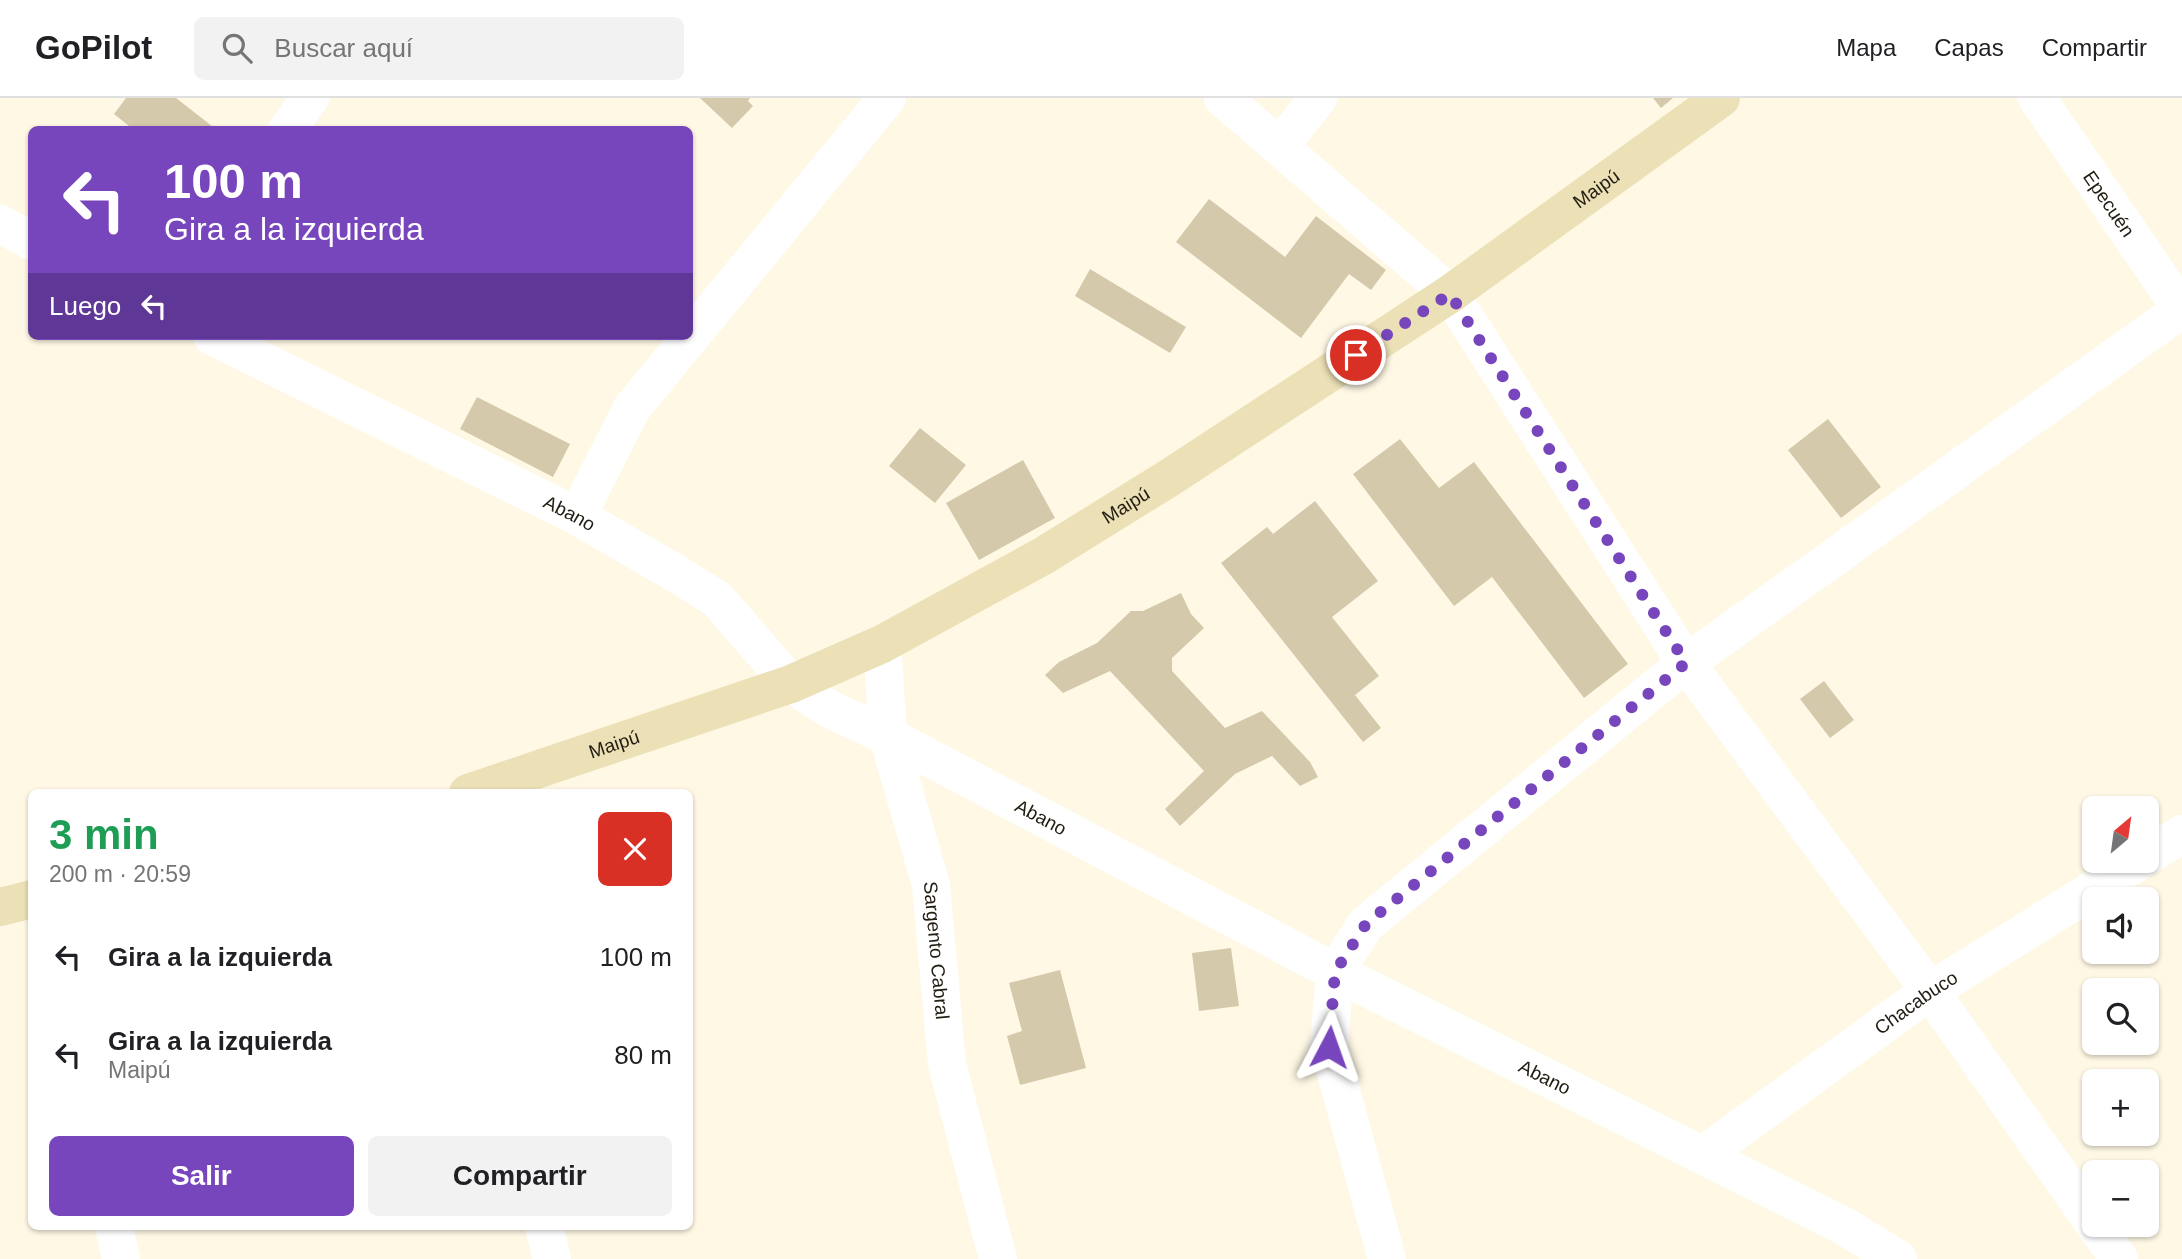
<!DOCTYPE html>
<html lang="es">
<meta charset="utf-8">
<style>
:root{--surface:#fff;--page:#f2f2f2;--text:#202124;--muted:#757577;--line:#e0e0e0;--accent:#7745bc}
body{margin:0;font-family:Arial,sans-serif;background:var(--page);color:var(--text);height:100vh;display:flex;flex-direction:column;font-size:26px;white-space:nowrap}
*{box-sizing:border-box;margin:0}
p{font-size:23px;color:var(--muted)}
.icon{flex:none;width:38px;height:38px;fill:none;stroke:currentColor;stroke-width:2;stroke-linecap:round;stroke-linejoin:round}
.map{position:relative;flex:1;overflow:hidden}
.drawer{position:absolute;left:28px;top:691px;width:665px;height:441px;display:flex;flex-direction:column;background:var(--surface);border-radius:10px;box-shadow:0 2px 5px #0004}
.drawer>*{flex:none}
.guide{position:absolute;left:28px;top:28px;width:665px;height:214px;border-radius:10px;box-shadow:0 2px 5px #0004;background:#7745bc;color:#fff;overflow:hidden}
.needle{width:46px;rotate:29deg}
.fabs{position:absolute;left:2082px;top:698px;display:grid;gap:14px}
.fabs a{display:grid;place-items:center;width:77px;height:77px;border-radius:10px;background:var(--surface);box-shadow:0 2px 5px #0004;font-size:35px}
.pin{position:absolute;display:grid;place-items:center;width:60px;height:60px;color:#fff;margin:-30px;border:4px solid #fff;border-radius:50%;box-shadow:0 2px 7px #0007}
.me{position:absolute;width:77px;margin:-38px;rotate:4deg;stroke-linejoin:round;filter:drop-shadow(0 0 5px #0008)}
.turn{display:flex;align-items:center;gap:24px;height:147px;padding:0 21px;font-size:32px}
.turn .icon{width:91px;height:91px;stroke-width:2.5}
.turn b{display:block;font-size:49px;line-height:60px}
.then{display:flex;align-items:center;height:66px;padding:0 21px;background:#0003;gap:14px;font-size:26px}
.round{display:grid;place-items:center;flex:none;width:74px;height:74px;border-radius:10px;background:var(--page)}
.summary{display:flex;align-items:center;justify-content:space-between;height:119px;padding:0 21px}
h1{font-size:42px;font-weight:700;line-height:52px;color:#1e9e55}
.button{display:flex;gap:14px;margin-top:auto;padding:14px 21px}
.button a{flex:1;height:80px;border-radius:10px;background:var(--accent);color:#fff;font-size:28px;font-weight:700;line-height:80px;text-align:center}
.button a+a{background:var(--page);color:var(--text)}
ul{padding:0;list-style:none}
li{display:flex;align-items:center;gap:21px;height:98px;padding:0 21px}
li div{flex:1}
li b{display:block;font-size:26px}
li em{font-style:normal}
header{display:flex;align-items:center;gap:42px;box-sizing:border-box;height:98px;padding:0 35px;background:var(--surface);border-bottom:2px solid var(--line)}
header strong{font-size:33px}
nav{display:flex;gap:38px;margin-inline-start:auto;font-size:24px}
.search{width:490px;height:63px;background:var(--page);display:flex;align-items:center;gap:18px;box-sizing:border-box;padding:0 24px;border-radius:10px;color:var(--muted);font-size:26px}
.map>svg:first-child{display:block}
</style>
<header>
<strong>GoPilot</strong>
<div class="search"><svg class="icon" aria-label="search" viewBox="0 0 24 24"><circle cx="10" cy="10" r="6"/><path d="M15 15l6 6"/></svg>Buscar aquí</div>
<nav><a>Mapa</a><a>Capas</a><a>Compartir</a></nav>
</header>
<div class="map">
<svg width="2182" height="1161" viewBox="0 0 2182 1161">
<rect width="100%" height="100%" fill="#fff8e5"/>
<path fill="#d5c9ac" d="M126,0H176L217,32H134L114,16Z
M700,0H750L748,3L753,8L732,30Z
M1653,0H1673L1661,10Z
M1209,101L1285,159L1316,118L1386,172L1371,192L1349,176L1301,240L1176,144Z
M1090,171L1186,229L1170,255L1075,198Z
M477,299L570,346L553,379L460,331Z
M1828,321L1881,389L1841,420L1788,352Z
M920,330L966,367L935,405L889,368Z
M1400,341L1439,390L1474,364L1628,566L1584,600L1492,479L1454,508L1353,376Z
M1023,362L1055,420L979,462L946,405Z
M1315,403L1378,483L1332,519L1379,578L1355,597L1381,630L1363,644L1221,465L1267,429L1273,436Z
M1181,495L1191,516L1204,530L1172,560V573L1225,630L1262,613L1310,664L1318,679L1300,688L1272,658L1235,676L1180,728L1165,711L1204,673L1110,573L1063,595L1045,577L1059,564L1097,545L1131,513H1143Z
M1824,583L1854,622L1830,640L1800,601Z
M1231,850L1239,908L1199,913L1192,855Z
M1060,872L1086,970L1020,987L1007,938L1022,933L1009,885Z"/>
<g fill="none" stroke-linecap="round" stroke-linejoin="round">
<g stroke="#fff" stroke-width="38">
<path d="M1223,0L1450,196L1686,565L1930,893L2119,1161"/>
<path id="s1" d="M2037,0L2182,212"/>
<path d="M287,32L310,0"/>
<path d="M1280,48L1318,0"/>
<path d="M0,126L32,143"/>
<path id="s2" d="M212,238L577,418L677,476L717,501L791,586L829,611L888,638L1335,874L1844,1128L1898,1161"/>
<path d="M577,418L632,310L887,0"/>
<path id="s3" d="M882,546L888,638L931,787L947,966L998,1161"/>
<path d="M2147,758L2182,736"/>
<path id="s4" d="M1703,1057L1930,893L2139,763"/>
<path d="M114,1129L121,1161"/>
<path d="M544,1129L552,1161"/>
<path d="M1387,1161L1329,949L1335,874L1366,826L1686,565L2182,211"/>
</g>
<g stroke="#ece0b6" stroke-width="38">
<path id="s5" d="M468,695L791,586L882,546L1043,458L1169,380L1450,196L1721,0"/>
<path d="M0,809L32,801"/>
</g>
</g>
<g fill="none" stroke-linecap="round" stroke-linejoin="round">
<path stroke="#7745bc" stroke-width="12" stroke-dasharray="0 21.6" d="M1329,949L1335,874L1366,826L1686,565L1450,196L1356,257"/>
</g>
<g text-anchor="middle" stroke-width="5" stroke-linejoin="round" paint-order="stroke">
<g font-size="19" fill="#221d12" stroke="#fff">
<text dy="7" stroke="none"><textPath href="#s5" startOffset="1288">Maipú</textPath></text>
<text dy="7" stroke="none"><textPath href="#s1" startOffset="128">Epecuén</textPath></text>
<text dy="7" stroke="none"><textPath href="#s5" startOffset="721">Maipú</textPath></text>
<text dy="7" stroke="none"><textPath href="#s2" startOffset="399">Abano</textPath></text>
<text dy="7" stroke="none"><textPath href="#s5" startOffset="154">Maipú</textPath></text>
<text dy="7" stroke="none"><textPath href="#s2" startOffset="966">Abano</textPath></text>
<text dy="7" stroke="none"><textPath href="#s3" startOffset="313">Sargento Cabral</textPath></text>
<text dy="7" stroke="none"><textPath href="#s4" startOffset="262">Chacabuco</textPath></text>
<text dy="7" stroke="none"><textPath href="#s2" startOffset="1533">Abano</textPath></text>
</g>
</g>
</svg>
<div class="fabs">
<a><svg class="needle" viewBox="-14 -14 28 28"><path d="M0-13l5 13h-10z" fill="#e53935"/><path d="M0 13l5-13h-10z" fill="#757577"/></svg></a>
<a><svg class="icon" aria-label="sound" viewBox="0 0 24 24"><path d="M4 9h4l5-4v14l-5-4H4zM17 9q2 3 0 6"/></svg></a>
<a><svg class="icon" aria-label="search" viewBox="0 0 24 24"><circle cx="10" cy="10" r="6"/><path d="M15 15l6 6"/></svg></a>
<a>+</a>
<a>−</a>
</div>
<div class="pin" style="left:1356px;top:257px;background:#d93025"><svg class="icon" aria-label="arrive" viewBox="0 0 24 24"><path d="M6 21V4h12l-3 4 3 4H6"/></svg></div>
<svg class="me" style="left:1329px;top:949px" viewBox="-20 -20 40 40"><path d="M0-17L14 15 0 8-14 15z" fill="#7745bc" stroke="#fff" stroke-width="4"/></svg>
<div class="guide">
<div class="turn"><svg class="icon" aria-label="left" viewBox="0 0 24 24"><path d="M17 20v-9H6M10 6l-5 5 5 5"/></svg><div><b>100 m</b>Gira a la izquierda</div></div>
<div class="then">Luego<svg class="icon" aria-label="left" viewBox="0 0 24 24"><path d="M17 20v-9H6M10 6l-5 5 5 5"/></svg></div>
</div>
<section class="drawer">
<div class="summary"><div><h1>3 min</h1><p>200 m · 20:59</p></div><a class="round" style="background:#d93025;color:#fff"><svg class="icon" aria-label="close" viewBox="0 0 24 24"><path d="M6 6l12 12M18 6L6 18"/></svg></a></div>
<ul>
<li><svg class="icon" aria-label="left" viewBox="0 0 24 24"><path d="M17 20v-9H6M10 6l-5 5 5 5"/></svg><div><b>Gira a la izquierda</b></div><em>100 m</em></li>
<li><svg class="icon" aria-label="left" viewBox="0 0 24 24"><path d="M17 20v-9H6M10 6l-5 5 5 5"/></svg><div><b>Gira a la izquierda</b><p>Maipú</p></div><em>80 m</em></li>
</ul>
<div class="button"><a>Salir</a><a>Compartir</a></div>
</section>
</div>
